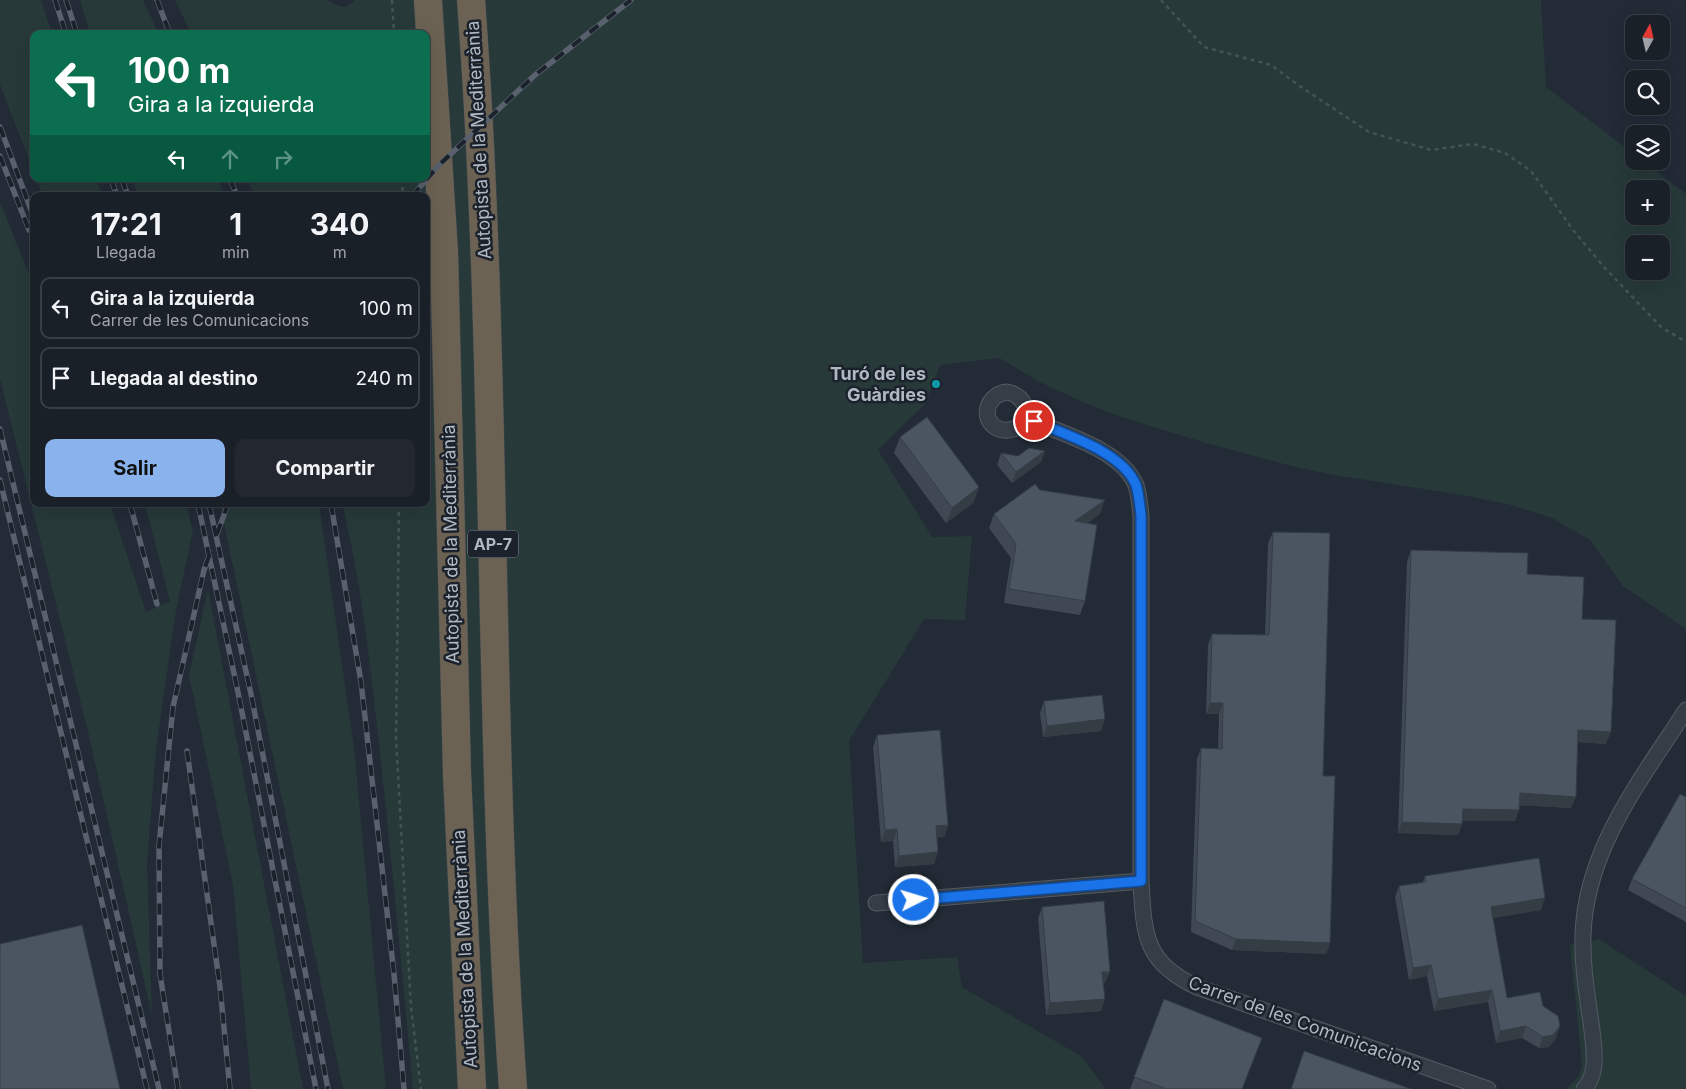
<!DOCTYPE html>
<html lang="es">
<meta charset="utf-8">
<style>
:root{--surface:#1a2028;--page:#232830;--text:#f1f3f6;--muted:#9fa3a8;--line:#383e45;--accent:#8ab3ee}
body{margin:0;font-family:Inter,sans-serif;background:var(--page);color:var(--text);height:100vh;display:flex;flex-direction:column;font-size:19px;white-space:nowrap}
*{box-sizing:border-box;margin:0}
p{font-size:16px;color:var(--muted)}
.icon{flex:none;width:28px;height:28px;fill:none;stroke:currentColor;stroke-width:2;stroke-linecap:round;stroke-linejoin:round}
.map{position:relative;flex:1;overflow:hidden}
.sheet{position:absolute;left:30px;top:192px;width:400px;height:315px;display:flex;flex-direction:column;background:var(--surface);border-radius:10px;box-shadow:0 5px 20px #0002,0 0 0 1px var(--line)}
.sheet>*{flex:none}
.hud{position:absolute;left:30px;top:30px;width:400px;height:152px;border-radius:10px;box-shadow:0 5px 20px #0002,0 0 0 1px var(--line);background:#0b6e4f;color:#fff;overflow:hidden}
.needle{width:32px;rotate:8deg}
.buttons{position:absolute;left:1625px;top:15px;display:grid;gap:10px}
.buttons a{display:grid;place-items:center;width:45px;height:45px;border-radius:10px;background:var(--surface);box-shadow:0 5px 20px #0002,0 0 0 1px var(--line);font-size:25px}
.pin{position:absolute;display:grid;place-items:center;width:42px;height:42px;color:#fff;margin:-21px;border:2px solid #fff;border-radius:50%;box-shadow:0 1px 5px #0007}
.me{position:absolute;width:55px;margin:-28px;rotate:85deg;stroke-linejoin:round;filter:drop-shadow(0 0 4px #0008)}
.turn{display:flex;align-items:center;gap:18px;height:105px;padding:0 15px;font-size:22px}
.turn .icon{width:65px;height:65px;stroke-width:2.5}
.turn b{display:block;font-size:35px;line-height:42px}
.lanes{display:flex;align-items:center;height:48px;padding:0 15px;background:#0003;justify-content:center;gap:25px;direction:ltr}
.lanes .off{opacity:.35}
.eta{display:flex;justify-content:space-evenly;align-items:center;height:85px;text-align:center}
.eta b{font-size:30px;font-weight:700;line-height:35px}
.action{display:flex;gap:10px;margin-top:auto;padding:10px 15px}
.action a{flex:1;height:58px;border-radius:10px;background:var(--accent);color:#111;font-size:20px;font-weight:700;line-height:58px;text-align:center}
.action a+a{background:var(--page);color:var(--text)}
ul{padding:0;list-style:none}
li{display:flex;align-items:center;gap:15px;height:62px;margin:0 10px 8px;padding:0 5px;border:2px solid var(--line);border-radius:10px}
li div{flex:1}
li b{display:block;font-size:19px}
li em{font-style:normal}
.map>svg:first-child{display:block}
</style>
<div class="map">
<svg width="1686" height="1089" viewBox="0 0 1686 1089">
<rect width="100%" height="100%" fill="#222b36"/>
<path fill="#273939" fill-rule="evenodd" d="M0,0H41L52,34H34V172L0,85Z
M80,0H143L159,34H90Z
M175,0H328L334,4L344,7L353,2L354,0H1541L1546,87L1634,154V161H1643L1686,194V629L1623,586L1590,540L1552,518L1511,505L1468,496L1334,475L1291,466L1206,443L1121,417L1080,401L1040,382L999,358L940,365L925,404L878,450L932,537L972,536L965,620L924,619L849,741L863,963L957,957L962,987L1081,1056L1106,1089H413C402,971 391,853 378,735C369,658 361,579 342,504H426V196H254L248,179H426V34H191ZM1634,189H1661V216H1634ZM1634,244H1661V271H1634Z
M36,179H97L102,196H43Z
M132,179H218L225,196H138Z
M0,202L34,286V504H110L146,612L170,601L145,504H186L193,531L176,611L156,749L147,864L152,1015L89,736L0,379Z
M220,504H235L236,506L237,504H319L354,747L386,1089H343Z
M208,589L303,1089H251L233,885L189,675Z
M1599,939L1686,996V1089H1566L1579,1076L1582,1065L1570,945Z"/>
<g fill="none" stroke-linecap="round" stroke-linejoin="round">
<defs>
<path id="street" d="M1007,392C1026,396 1024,409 1033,421C1023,424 1013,432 1003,430C980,426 983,395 1007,392Z
M1033,421C1066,435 1121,450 1136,485C1139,495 1140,505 1141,516V881C1144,935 1144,962 1197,987L1488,1089
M876,903L1141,881
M1584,1089C1590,1083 1593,1073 1594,1065C1595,1051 1593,1037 1591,1023C1587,994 1582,965 1583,936C1585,850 1641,780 1686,710"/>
<path id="highway" d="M428,0L444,252L457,774L472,1089
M471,0C498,362 487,727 513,1089"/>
</defs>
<use href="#street" stroke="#535b64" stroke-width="17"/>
<use href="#highway" stroke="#404851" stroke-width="29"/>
<path stroke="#445456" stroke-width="2.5" stroke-dasharray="4 4" stroke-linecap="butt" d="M392,0L394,34
M1161,0L1204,47L1271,65L1301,87L1369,132L1431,150L1473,144L1505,153L1531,171L1573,230L1604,267L1661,327L1686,342
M402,179L403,196
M399,504L396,738L411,1007L421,1089"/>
<use href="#street" stroke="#353d47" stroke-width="15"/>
<use href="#highway" stroke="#6c6253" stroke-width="28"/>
<defs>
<path id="rail" d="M55,0L66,34
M66,0L77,34
M157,0L170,34
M0,127L34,218
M0,156L29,230
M111,179L117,196
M122,179L128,196
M230,179L237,196
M412,196L439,165L535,75L631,0
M0,429L159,1089
M0,480L147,1089
M130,504L157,604
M198,504L239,697L316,1089
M209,504L251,694L328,1089
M331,504L361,682L394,974L404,1089
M217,534L228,504
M187,751L220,987L230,1089
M178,1089L160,974L159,846L173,707L204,570L209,556"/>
</defs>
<use href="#rail" stroke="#58616d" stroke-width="5.5"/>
<use href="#rail" stroke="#1b222b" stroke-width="4" stroke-dasharray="11" stroke-linecap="butt"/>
</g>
<path fill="#404953" d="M900,437L979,487L973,503L946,523L894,453Z
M1045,451L1041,462L1012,483L997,465L1001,453L1018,456Z
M1040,490L1100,514L1087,523L1085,601L1080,615L1004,603L1011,558L989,528L994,514Z
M1273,532L1323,776L1330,943L1326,954L1232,950L1191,932L1197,759L1201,748L1218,749L1219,714H1206L1208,645L1212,634L1265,635L1268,543Z
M1411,550L1527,574L1582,619L1606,744L1578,742L1571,808L1519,805V810L1515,821H1463L1458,835L1398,833L1407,562Z
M1044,701L1101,731L1043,737L1040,713Z
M877,735L948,825L944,837H937L938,852L934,864L895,867L893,841L881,842L873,747Z
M1686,797V922L1628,890L1632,879Z
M1425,876L1541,910L1493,918L1507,998L1543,1006L1556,1038L1549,1047L1539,1048L1522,1038L1496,1043L1488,1002L1434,1011L1427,976L1409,980L1395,897L1399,886L1423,882Z
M1042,907L1105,983H1103L1101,1011L1046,1015L1038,918Z
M1164,999L1242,1089H1130Z"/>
<path fill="#343c44" d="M1045,451L1041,462L1012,483L1016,472Z
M979,487L973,503L946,523L952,508Z
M1105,500L1100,514L1070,536L1075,521Z
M1210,703H1223L1219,714H1206Z
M1105,719L1101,731L1043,737L1047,726Z
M1578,730L1611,732L1606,744L1574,742Z
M1520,793L1576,797L1571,808L1515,805Z
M1463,809L1519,810L1515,821H1459Z
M1402,822L1462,824L1458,835L1398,833Z
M948,825L944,837L932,838L936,826Z
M897,829L893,841L881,842L885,830Z
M938,852L934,864L895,867L899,856Z
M1545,898L1541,910L1487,919L1491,907Z
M1236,939L1330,943L1326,954L1232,950Z
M1431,965L1427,976L1409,980L1413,968Z
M1102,972H1110L1105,983L1098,984Z
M1492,990L1488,1002L1434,1011L1438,999Z
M1105,999L1101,1011L1046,1015L1050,1003Z
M1526,1026L1522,1038L1496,1043L1500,1031Z
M1560,1026L1556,1038L1549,1047L1539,1048L1543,1037Z"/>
<path fill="#4a5561" stroke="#343c44" d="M927,417L979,487L952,508L900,437Z
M1029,448L1045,451L1016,472L1001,453L1018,456Z
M1035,484L1040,490L1105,500L1075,521L1097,525L1085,601L1009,589L1016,544L994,514Z
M1273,532L1330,533L1323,776H1335L1330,943L1236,939L1195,921L1201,748L1222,749L1223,703H1210L1212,634L1269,635Z
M1411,550L1528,553L1527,574L1584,577L1582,619L1616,620L1611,732L1578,730L1576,797L1520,793L1519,810L1463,809L1462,824L1402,822Z
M1102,695L1105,719L1047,726L1044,701Z
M940,730L948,825L936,826L938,852L899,856L897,829L885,830L877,735Z
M1680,794L1686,797V908L1632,879Z
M1539,858L1545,898L1491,907L1507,998L1540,992L1543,1006L1558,1016L1560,1026L1553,1035L1543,1037L1526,1026L1500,1031L1492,990L1438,999L1431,965L1413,968L1399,886L1426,882L1425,876Z
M1104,901L1110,972H1102L1105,999L1050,1003L1042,907Z
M82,925L120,1089H0V944Z
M1164,999L1262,1038L1242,1089H1167L1134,1077Z
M1304,1051L1411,1089H1291Z"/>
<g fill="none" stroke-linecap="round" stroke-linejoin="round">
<defs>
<path id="route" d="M914,900L1141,881V516C1140,505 1139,495 1136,485C1122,451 1065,435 1034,421"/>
</defs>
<use href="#route" stroke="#114b97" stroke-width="12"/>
<use href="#route" stroke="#1a73e8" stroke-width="9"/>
</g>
<circle fill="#0f9aa8" stroke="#1b222b" stroke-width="2" cx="936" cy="384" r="5"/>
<g text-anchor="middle" stroke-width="5" stroke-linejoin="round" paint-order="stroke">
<rect fill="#1b222b" stroke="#838b95" stroke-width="1" x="468" y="530.5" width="50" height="27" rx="4"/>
<g font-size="16" font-weight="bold" fill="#b0b8c3">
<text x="493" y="550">AP-7</text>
</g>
<g font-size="18" fill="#b0b8c3" stroke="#1b222b">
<text transform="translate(479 140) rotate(-93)" y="6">Autopista de la Mediterrània</text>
<text transform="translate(451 544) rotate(-91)" y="6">Autopista de la Mediterrània</text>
<text transform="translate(465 949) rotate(-93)" y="6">Autopista de la Mediterrània</text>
<text transform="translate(1305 1024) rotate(20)" y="6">Carrer de les Comunicacions</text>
</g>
<g font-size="18" font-weight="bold" fill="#b0b8c3" stroke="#1b222b" text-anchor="end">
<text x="926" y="380">Turó de les<tspan x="926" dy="21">Guàrdies</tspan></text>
</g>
</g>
</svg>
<div class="buttons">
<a><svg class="needle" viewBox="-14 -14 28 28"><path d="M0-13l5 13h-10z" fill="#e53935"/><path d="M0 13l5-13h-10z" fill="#9fa3a8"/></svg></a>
<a><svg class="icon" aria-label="search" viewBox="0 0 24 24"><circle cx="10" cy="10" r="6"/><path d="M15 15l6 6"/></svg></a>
<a><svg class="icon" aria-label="layers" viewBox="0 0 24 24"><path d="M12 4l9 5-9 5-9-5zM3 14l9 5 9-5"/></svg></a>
<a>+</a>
<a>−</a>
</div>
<div class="pin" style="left:1034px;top:421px;background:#d93025"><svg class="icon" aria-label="arrive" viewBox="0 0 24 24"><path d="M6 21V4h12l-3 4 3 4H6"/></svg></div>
<svg class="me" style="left:914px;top:900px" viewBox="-20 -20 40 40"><circle r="17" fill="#1a73e8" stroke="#fff" stroke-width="3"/><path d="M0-11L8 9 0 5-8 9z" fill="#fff"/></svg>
<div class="hud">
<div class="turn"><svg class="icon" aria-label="left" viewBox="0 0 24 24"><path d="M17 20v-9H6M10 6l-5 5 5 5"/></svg><div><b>100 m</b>Gira a la izquierda</div></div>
<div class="lanes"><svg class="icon" aria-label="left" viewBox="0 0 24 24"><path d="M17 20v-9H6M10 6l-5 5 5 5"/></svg><svg class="icon off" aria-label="ahead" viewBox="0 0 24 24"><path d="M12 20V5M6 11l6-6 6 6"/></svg><svg class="icon off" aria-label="right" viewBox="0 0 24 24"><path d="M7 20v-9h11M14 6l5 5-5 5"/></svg></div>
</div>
<section class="sheet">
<div class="eta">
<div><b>17:21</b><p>Llegada</p></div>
<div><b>1</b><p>min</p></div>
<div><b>340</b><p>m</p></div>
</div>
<ul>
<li><svg class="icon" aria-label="left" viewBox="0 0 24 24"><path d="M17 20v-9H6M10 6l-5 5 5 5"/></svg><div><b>Gira a la izquierda</b><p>Carrer de les Comunicacions</p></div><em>100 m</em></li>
<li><svg class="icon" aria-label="arrive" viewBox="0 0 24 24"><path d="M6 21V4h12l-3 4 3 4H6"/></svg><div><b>Llegada al destino</b></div><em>240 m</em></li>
</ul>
<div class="action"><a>Salir</a><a>Compartir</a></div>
</section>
</div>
